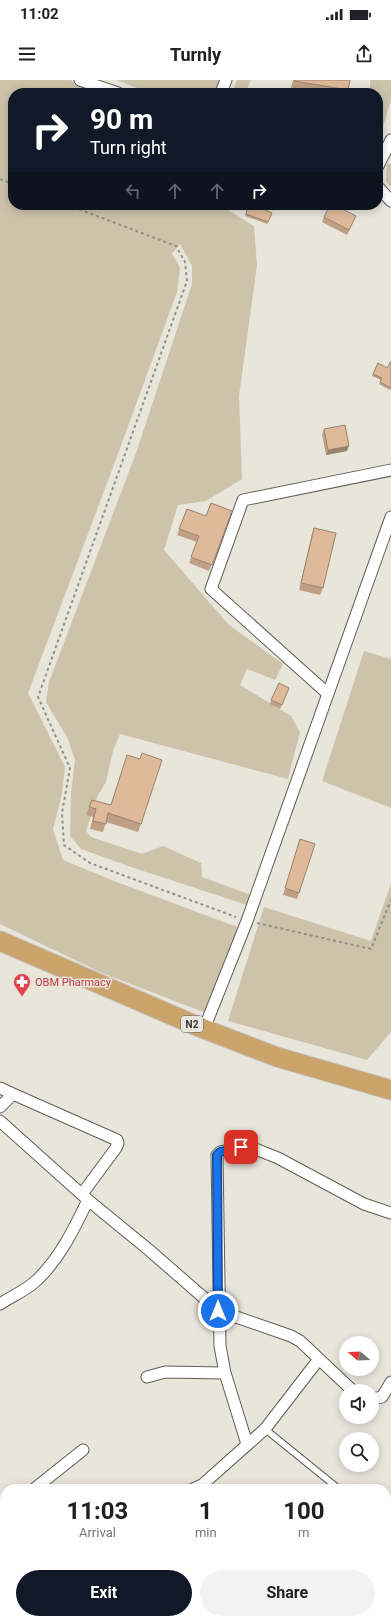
<!DOCTYPE html>
<style>
:root{--surface:#fff;--page:#f2f2f2;--text:#202124;--muted:#757577;--accent:#111827}
body{margin:0;font-family:Roboto,sans-serif;background:var(--page);color:var(--text);height:100vh;display:flex;flex-direction:column;font-size:15px;white-space:nowrap}
*{box-sizing:border-box;margin:0}
p{font-size:13px;color:var(--muted)}
.icon{flex:none;width:22px;height:22px;fill:none;stroke:currentColor;stroke-width:2;stroke-linecap:round;stroke-linejoin:round}
.map{position:relative;flex:1;overflow:hidden}
.sheet{position:absolute;left:0px;top:1404px;width:391px;height:140px;display:flex;flex-direction:column;background:var(--surface);border-radius:16px 16px 0 0;box-shadow:0 2px 10px #0003}
.sheet>*{flex:none}
.hud{position:absolute;left:8px;top:8px;width:375px;height:122px;border-radius:16px;box-shadow:0 2px 10px #0003;background:#111827;color:#fff;overflow:hidden}
.needle{width:26px;rotate:289deg}
.controls{position:absolute;left:339px;top:1256px;display:grid;gap:8px}
.controls a{display:grid;place-items:center;width:40px;height:40px;border-radius:50%;background:var(--surface);box-shadow:0 2px 10px #0003;font-size:20px}
.pin{position:absolute;display:grid;place-items:center;width:34px;height:34px;color:#fff;margin:-17px;border-radius:8px;box-shadow:0 2px 6px #0006}
.me{position:absolute;width:44px;margin:-22px;rotate:0deg;stroke-linejoin:round;filter:drop-shadow(0 0 3px #0008)}
.turn{display:flex;align-items:center;gap:14px;height:84px;padding:0 16px;font-size:18px}
.turn .icon{width:52px;height:52px;stroke-width:2.5}
.turn b{display:block;font-size:28px;line-height:34px}
.lanes{display:flex;align-items:center;height:38px;padding:0 16px;background:#0003;justify-content:center;gap:20px;direction:ltr}
.lanes .off{opacity:.35}
.eta{display:flex;justify-content:space-evenly;align-items:center;height:68px;text-align:center}
.eta b{font-size:24px;font-weight:700;line-height:28px}
.primary-button{display:flex;gap:8px;margin-top:auto;padding:8px 16px}
.primary-button a{flex:1;height:46px;border-radius:24px;background:var(--accent);color:#fff;font-size:16px;font-weight:700;line-height:46px;text-align:center}
.primary-button a+a{background:var(--page);color:var(--text)}
.status{display:flex;justify-content:space-between;align-items:center;height:28px;padding:0 20px;background:var(--surface);direction:ltr}
.status svg{height:11px;fill:currentColor}
header{display:flex;justify-content:space-between;align-items:center;height:52px;padding:0 16px;background:var(--surface);font-size:18px;font-weight:700}
.map>svg:first-child{display:block}
</style>
<div class="status"><b>11:02</b><svg viewBox="0 0 49 12"><path d="M0 12V9h3v3zM5 12V6h3v6zM10 12V3h3v9zM15 12V0h3v12zM26 1h20v11H26zM47 4h2v5h-2z"/></svg></div>
<header><svg class="icon" aria-label="menu" viewBox="0 0 24 24"><path d="M4 6h16M4 12h16M4 18h16"/></svg>Turnly<svg class="icon" aria-label="share" viewBox="0 0 24 24"><path d="M12 15V3M7 8l5-5 5 5M5 13v7h14v-7"/></svg></header>
<div class="map">
<svg width="391" height="1544" viewBox="0 0 391 1544">
<rect width="100%" height="100%" fill="#e8e5db"/>
<path fill="#ccc3aa" d="M0,0H71L76,5L100,13H13V125H220L254,146L257,185L239,316L242,399L206,421L178,425L164,470L229,545L283,584L275,600L247,589L240,605L291,636L300,652L288,699L120,654L113,671L106,702L97,717L86,751L91,757L142,774L163,766L201,783L202,797L251,815L247,825L131,787L81,769L70,756L71,714L75,680L68,659L46,622L49,602L136,373L192,204V186L180,164L172,174L180,187L177,212L115,382L28,613L65,687L62,714L53,749L63,780L114,801L240,848L206,933L102,893L0,844Z
M116,0H220L215,13H150Z
M237,0H251L245,13H232Z
M370,0H391V20L378,63V13H370Z
M387,84H391V107L386,102Z
M364,571L391,579V728L322,701Z
M391,803V952L367,980L228,941L264,827L371,861Z"/>
<g fill="none" stroke-linecap="round" stroke-linejoin="round">
<defs>
<path id="service" d="M265,1349L339,1409
M386,1437L391,1435"/>
<path id="minor" d="M80,0L118,13
M221,13L226,0
M378,86L391,60
M378,107L391,121
M328,614L211,509L243,420L391,390
M204,949L247,841L391,437
M0,1008L13,1014
M0,1027L13,1014L117,1060L118,1063L116,1068L82,1114
M0,1041L88,1120L149,1170L219,1231L291,1256L300,1261L353,1311
M0,1224C12,1216 27,1210 37,1200C60,1178 74,1149 88,1120
M147,1297L165,1292L225,1293
M372,1319L382,1317L391,1302
M247,1364L225,1293L220,1266L217,1075L220,1072L241,1067L258,1070L278,1078L364,1124L391,1133
M34,1409L83,1370
M193,1409L202,1405L265,1349L319,1279
M0,1434L5,1430
M0,1469L5,1481
M0,1516L5,1524
M15,1539L19,1544
M350,1539L354,1544
M313,1544L318,1539"/>
<path id="trunk" d="M0,861L204,949L277,977L391,1010"/>
</defs>
<use href="#service" stroke="#605d54" stroke-width="8"/>
<use href="#minor" stroke="#605d54" stroke-width="13"/>
<use href="#trunk" stroke="#c3c3c2" stroke-width="21"/>
<path stroke="#929089" stroke-width="2" stroke-dasharray="3 3" stroke-linecap="butt" d="M0,99L13,104
M68,125L176,166L185,182L187,201L38,617L70,688L62,733L64,765L90,783L236,837
M257,843L371,869L391,820"/>
<use href="#service" stroke="#fff" stroke-width="5.5"/>
<use href="#minor" stroke="#fff" stroke-width="11"/>
<use href="#trunk" stroke="#caa46a" stroke-width="19"/>
</g>
<path fill="#bfa084" d="M293,0H350L347,13H321L291,8Z
M248,125L272,133L267,144L245,136Z
M324,137L354,140L347,155L322,142Z
M378,283L391,308L390,310L379,304L381,300L372,296Z
M324,349L347,371L326,375L322,354Z
M187,429L206,436L232,431L209,491L189,483L197,462L177,455Z
M314,448L323,508L320,515L299,510L312,454Z
M289,608L280,629L270,624L271,620Z
M127,675L141,744L138,752L106,742L103,752L90,749L93,737L86,735L92,720L111,725Z
M300,759L299,813L297,819L283,815Z"/>
<path fill="#9b826c" d="M349,366L347,371L326,375L328,370Z"/>
<path fill="#deba9a" stroke="#9b826c" d="M294,0H350L348,10L294,1Z
M248,125H255L272,133L268,142L246,134Z
M330,125H335L356,136L349,150L324,137Z
M391,281V308L380,302L382,298L373,294L378,283L387,288Z
M345,345L349,366L328,370L324,349Z
M211,423L232,431L212,485L191,477L199,456L179,449L187,429L206,436Z
M314,448L336,453L323,508L301,503Z
M279,603L289,608L282,625L271,620Z
M142,673L162,680L141,744L108,733L106,744L93,741L96,729L89,727L92,720L111,725L127,675L140,679Z
M300,759L315,764L299,813L285,808Z"/>
<g fill="none" stroke-linecap="round" stroke-linejoin="round">
<defs>
<path id="route" d="M218,1231L217,1075L220,1072L241,1067"/>
</defs>
<use href="#route" stroke="#114b97" stroke-width="10"/>
<use href="#route" stroke="#1a73e8" stroke-width="7"/>
</g>
<defs>
<symbol id="pharmacy-pin" viewBox="-11 -11 22 30"><path d="M0 17L-7.5 6A9.5 9.5 0 1 1 7.5 6Z" fill="#e0444e" stroke="#e8e5db"/><path d="M-2-6h4v4h4v4h-4v4h-4v-4h-4v-4h4Z" fill="#fff"/></symbol>
</defs>
<g fill-rule="evenodd">
<use href="#pharmacy-pin" x="12" y="892" width="20" height="27"/>
</g>
<g text-anchor="middle" stroke-width="3" stroke-linejoin="round" paint-order="stroke">
<rect fill="#e8e5db" stroke="#6c6a65" stroke-width="1" x="181" y="936" width="22" height="16" rx="3"/>
<g font-size="10" font-weight="bold" fill="#373632">
<text x="192" y="948">N2</text>
</g>
<g font-size="11" fill="#be3a42" stroke="#e8e5db" text-anchor="start">
<text x="35" y="906">OBM Pharmacy</text>
</g>
</g>
</svg>
<div class="controls">
<a><svg class="needle" viewBox="-14 -14 28 28"><path d="M0-13l5 13h-10z" fill="#e53935"/><path d="M0 13l5-13h-10z" fill="#757577"/></svg></a>
<a><svg class="icon" aria-label="sound" viewBox="0 0 24 24"><path d="M4 9h4l5-4v14l-5-4H4zM17 9q2 3 0 6"/></svg></a>
<a><svg class="icon" aria-label="search" viewBox="0 0 24 24"><circle cx="10" cy="10" r="6"/><path d="M15 15l6 6"/></svg></a>
</div>
<div class="pin" style="left:241px;top:1067px;background:#d93025"><svg class="icon" aria-label="arrive" viewBox="0 0 24 24"><path d="M6 21V4h12l-3 4 3 4H6"/></svg></div>
<svg class="me" style="left:218px;top:1231px" viewBox="-20 -20 40 40"><circle r="17" fill="#1a73e8" stroke="#fff" stroke-width="3"/><path d="M0-11L8 9 0 5-8 9z" fill="#fff"/></svg>
<div class="hud">
<div class="turn"><svg class="icon" aria-label="right" viewBox="0 0 24 24"><path d="M7 20v-9h11M14 6l5 5-5 5"/></svg><div><b>90 m</b>Turn right</div></div>
<div class="lanes"><svg class="icon off" aria-label="left" viewBox="0 0 24 24"><path d="M17 20v-9H6M10 6l-5 5 5 5"/></svg><svg class="icon off" aria-label="ahead" viewBox="0 0 24 24"><path d="M12 20V5M6 11l6-6 6 6"/></svg><svg class="icon off" aria-label="ahead" viewBox="0 0 24 24"><path d="M12 20V5M6 11l6-6 6 6"/></svg><svg class="icon" aria-label="right" viewBox="0 0 24 24"><path d="M7 20v-9h11M14 6l5 5-5 5"/></svg></div>
</div>
<section class="sheet">
<div class="eta">
<div><b>11:03</b><p>Arrival</p></div>
<div><b>1</b><p>min</p></div>
<div><b>100</b><p>m</p></div>
</div>
<div class="primary-button"><a>Exit</a><a>Share</a></div>
</section>
</div>
